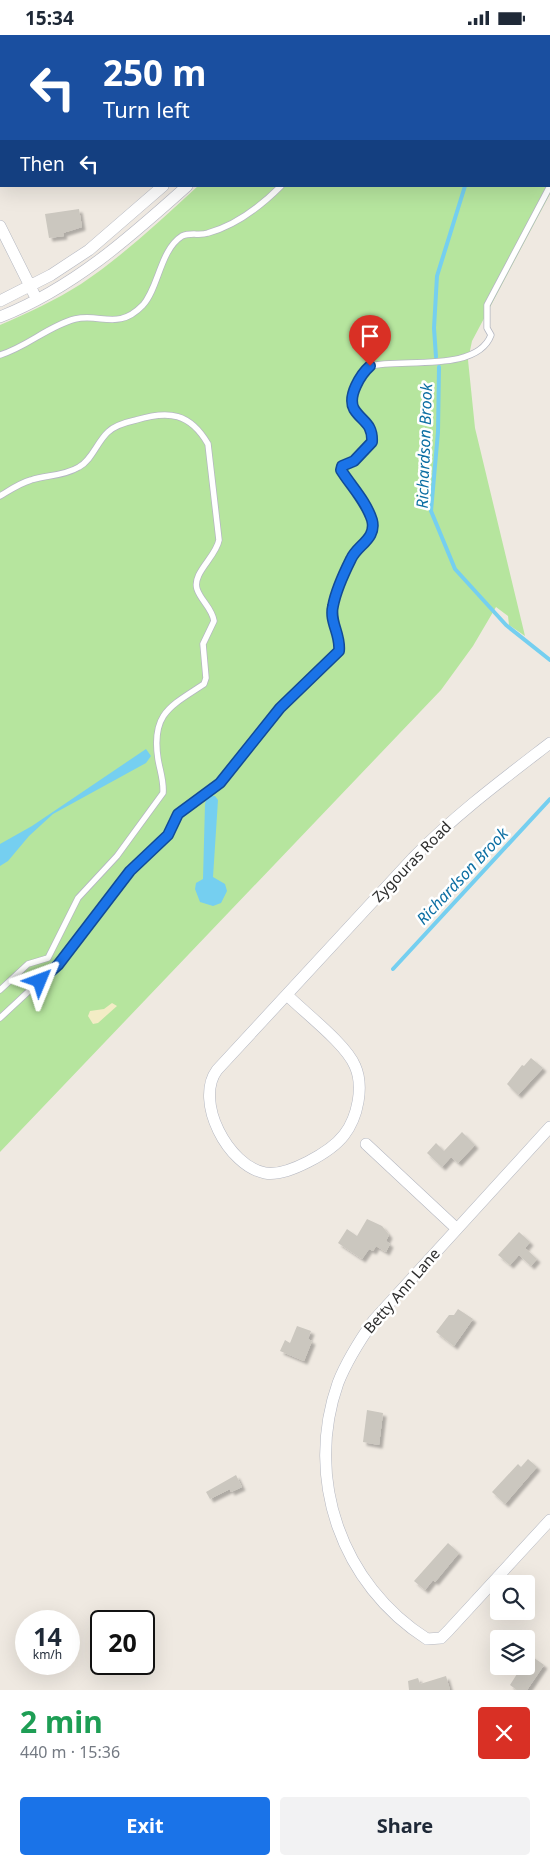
<!DOCTYPE html>
<meta charset="utf-8">
<style>
:root{--surface:#fff;--page:#f2f2f3;--text:#1f2937;--muted:#747a83;--accent:#1a73e8}
body{margin:0;font-family:"Noto Sans",sans-serif;background:var(--page);color:var(--text);height:100vh;display:flex;flex-direction:column;font-size:19px;white-space:nowrap}
*{box-sizing:border-box;margin:0}
p{font-size:16px;color:var(--muted)}
.icon{flex:none;width:28px;height:28px;fill:none;stroke:currentColor;stroke-width:2;stroke-linecap:round;stroke-linejoin:round}
.map{position:relative;height:1655px;overflow:hidden}
.sheet{display:flex;flex-direction:column;background:var(--surface);flex:1}
.sheet>*{flex:none}
.guide{position:absolute;left:0px;top:0px;width:550px;height:152px;box-shadow:0 5px 20px #0002;background:#1a4fa0;color:#fff;overflow:hidden}
.fabs{position:absolute;left:490px;top:1540px;display:grid;gap:10px}
.fabs a{display:grid;place-items:center;width:45px;height:45px;border-radius:5px;background:var(--surface);box-shadow:0 5px 20px #0002;font-size:25px}
.speed{position:absolute;left:15px;top:1575px;display:flex;gap:10px;font-size:25px;font-weight:700;text-align:center}
.speed>*{display:grid;place-content:center;width:65px;height:65px;border-radius:50%;background:var(--surface);box-shadow:0 5px 20px #0002;line-height:1}
.speed small{font-size:12px;font-weight:400}
.speed .limit{border:2px solid #111;border-radius:8px;background:#fff;color:#111}
.pin{position:absolute;display:grid;place-items:center;width:42px;height:42px;color:#fff;margin:-51px -21px;border-radius:50% 50% 50% 0;rotate:-45deg;box-shadow:0 0 5px #0007}
.pin .icon{rotate:45deg}
.me{position:absolute;width:55px;margin:-28px;rotate:46deg;stroke-linejoin:round;filter:drop-shadow(0 0 4px #0008)}
.turn{display:flex;align-items:center;gap:18px;height:105px;padding:0 20px;font-size:22px}
.turn .icon{width:65px;height:65px;stroke-width:2.5}
.turn b{display:block;font-size:35px;line-height:42px}
.then{display:flex;align-items:center;height:48px;padding:0 20px;background:#0003;gap:10px;font-size:19px}
.round{display:grid;place-items:center;flex:none;width:52px;height:52px;border-radius:5px;background:var(--page)}
.overview{display:flex;align-items:center;justify-content:space-between;height:85px;padding:0 20px}
h1{font-size:30px;font-weight:700;line-height:38px;color:#1e9e55}
.button{display:flex;gap:10px;margin-top:auto;padding:10px 20px}
.button a{flex:1;height:58px;border-radius:5px;background:var(--accent);color:#fff;font-size:20px;font-weight:700;line-height:58px;text-align:center}
.button a+a{background:var(--page);color:var(--text)}
.status{display:flex;justify-content:space-between;align-items:center;height:35px;padding:0 25px;background:var(--surface);direction:ltr}
.status svg{height:14px;fill:currentColor}
.map>svg:first-child{display:block}
</style>
<div class="status"><b>15:34</b><svg viewBox="0 0 49 12"><path d="M0 12V9h3v3zM5 12V6h3v6zM10 12V3h3v9zM15 12V0h3v12zM26 1h20v11H26zM47 4h2v5h-2z"/></svg></div>
<div class="map">
<svg width="550" height="1655" viewBox="0 0 550 1655">
<defs>
<filter id="shadow"><feDropShadow dx="3.5" dy="3.5" stdDeviation="1" flood-color="#0004"/></filter>
</defs>
<rect width="100%" height="100%" fill="#efe9e1"/>
<path fill="#b6e59e" d="M311,0H550V159L472,306L468,325L475,393L525,601L509,590L508,581L496,572L473,611L441,655L0,1117V290C28,278 56,265 81,249C124,220 161,185 198,151H549V1Z"/>
<path fill="#f3ecc5" d="M112,968L117,971L98,988L93,989L88,981L90,976L104,974Z"/>
<path fill="#75cff0" d="M146,714L151,721L146,728L53,779L29,801L8,826L0,831V809L32,791Z
M210,761H215L218,765L213,842L225,849L227,856L221,868L213,871L200,867L195,854L196,848L203,844L205,769L207,762Z"/>
<g fill="none" stroke-linecap="round" stroke-linejoin="round">
<path stroke="#75cff0" stroke-width="4" d="M501,1L502,0
M436,322L434,293L437,241L465,151
M439,332L438,397L431,476L455,534L506,590L550,625
M393,934L550,764"/>
</g>
<path fill="#cbc7bf" filter="url(#shadow)" d="M79,174L82,192L63,198L64,201L49,203L45,179Z
M531,1023L543,1033L518,1060L507,1049L522,1030L524,1031Z
M462,1097L475,1110L458,1128L451,1122L442,1132L427,1118L436,1108L444,1116Z
M367,1184L382,1191L389,1200L386,1206L390,1209L386,1217L376,1211L373,1216L369,1214L362,1224L338,1208L347,1194L357,1201Z
M519,1197L530,1207L525,1213L537,1224L531,1231L519,1220L510,1230L498,1220Z
M458,1274L473,1284L454,1311L436,1297L449,1280H454Z
M297,1291L311,1296L308,1304L312,1306L304,1326L280,1316L285,1305L290,1308Z
M367,1375L383,1378L379,1410L363,1407Z
M528,1424L537,1432L505,1469L492,1457L518,1429L521,1432Z
M236,1440L242,1452L231,1457L230,1454L210,1464L206,1457Z
M448,1508L459,1518L435,1547L433,1545L425,1555L414,1546Z
M530,1620L544,1630L527,1655H517L510,1650L522,1631H526V1626Z
M446,1641L450,1655H409L408,1646L418,1643L420,1649Z"/>
<g fill="none" stroke-linecap="round" stroke-linejoin="round">
<defs>
<path id="lane" d="M348,1V0
M0,320C27,312 48,291 75,284C101,278 118,296 143,270C159,252 160,215 182,201C191,197 200,201 208,198C237,190 261,171 281,151
M0,461C10,455 20,448 31,445C47,440 64,441 79,432C92,425 97,407 108,397C115,390 127,387 136,385C169,375 190,378 208,409L219,505C216,522 192,538 197,554C201,566 212,573 214,586L203,609L206,643L204,649C171,671 151,678 158,724C160,736 164,746 163,758L117,821L78,863L48,923L28,929L0,955
M0,983L57,930L130,836L168,800L178,779L220,748L280,673L339,616C341,599 329,587 333,571C336,555 344,538 351,524C357,510 377,504 372,485C366,466 351,451 341,435L342,431L353,426L372,407C372,392 364,383 353,373C351,358 358,341 370,331C402,323 477,338 491,300L487,293V270L550,151"/>
<path id="street" d="M203,0L205,1
M288,0V1
M302,1V0
M0,191L34,259
M0,266L51,240L89,215L163,151
M0,282C73,253 129,203 187,151
M287,960C305,978 346,1009 355,1031C364,1051 358,1082 344,1100C331,1117 287,1142 265,1138C228,1131 194,1066 217,1035L413,823C455,780 502,745 550,708
M550,1092L374,1285C360,1305 347,1325 338,1348C304,1444 342,1550 427,1604L441,1603L448,1596L550,1485
M366,1109L457,1194"/>
</defs>
<use href="#lane" stroke="#b4b7c1" stroke-width="7"/>
<use href="#street" stroke="#b4b7c1" stroke-width="12"/>
<use href="#lane" stroke="#fff" stroke-width="5.5"/>
<use href="#street" stroke="#fff" stroke-width="11"/>
</g>
<g fill="none" stroke-linecap="round" stroke-linejoin="round">
<defs>
<path id="route" d="M40,946L58,930L130,836L168,800L178,779L220,748L280,673L339,616C341,599 329,587 333,571C336,555 344,538 351,524C357,510 377,504 372,485C366,466 351,451 341,435L342,431L354,426L372,407C373,388 362,387 354,374C347,361 361,339 370,331"/>
</defs>
<use href="#route" stroke="#114b97" stroke-width="12"/>
<use href="#route" stroke="#1a73e8" stroke-width="9"/>
</g>
<g text-anchor="middle" stroke-width="5" stroke-linejoin="round" paint-order="stroke">
<g font-size="15" fill="#2e2e2e" stroke="#fff">
<text transform="translate(412 827) rotate(-46)" y="5">Zygouras Road</text>
<text transform="translate(402 1256) rotate(-49)" y="5">Betty Ann Lane</text>
</g>
<g font-size="16" font-style="italic" fill="#0d6fa3" stroke="#fff">
<text transform="translate(424 411) rotate(-88)" y="6">Richardson Brook</text>
<text transform="translate(462 841) rotate(-47)" y="6">Richardson Brook</text>
</g>
</g>
</svg>
<div class="fabs">
<a><svg class="icon" aria-label="search" viewBox="0 0 24 24"><circle cx="10" cy="10" r="6"/><path d="M15 15l6 6"/></svg></a>
<a><svg class="icon" aria-label="layers" viewBox="0 0 24 24"><path d="M12 4l9 5-9 5-9-5zM3 14l9 5 9-5"/></svg></a>
</div>
<div class="speed"><div>14<small>km/h</small></div><div class="limit">20</div></div>
<div class="pin" style="left:370px;top:331px;background:#d93025"><svg class="icon" aria-label="arrive" viewBox="0 0 24 24"><path d="M6 21V4h12l-3 4 3 4H6"/></svg></div>
<svg class="me" style="left:40px;top:946px" viewBox="-20 -20 40 40"><path d="M0-17L14 15 0 8-14 15z" fill="#1a73e8" stroke="#fff" stroke-width="4"/></svg>
<div class="guide">
<div class="turn"><svg class="icon" aria-label="left" viewBox="0 0 24 24"><path d="M17 20v-9H6M10 6l-5 5 5 5"/></svg><div><b>250 m</b>Turn left</div></div>
<div class="then">Then<svg class="icon" aria-label="left" viewBox="0 0 24 24"><path d="M17 20v-9H6M10 6l-5 5 5 5"/></svg></div>
</div>
</div>
<section class="sheet">
<div class="overview"><div><h1>2 min</h1><p>440 m · 15:36</p></div><a class="round" style="background:#d93025;color:#fff"><svg class="icon" aria-label="close" viewBox="0 0 24 24"><path d="M6 6l12 12M18 6L6 18"/></svg></a></div>
<div class="button"><a>Exit</a><a>Share</a></div>
</section>
